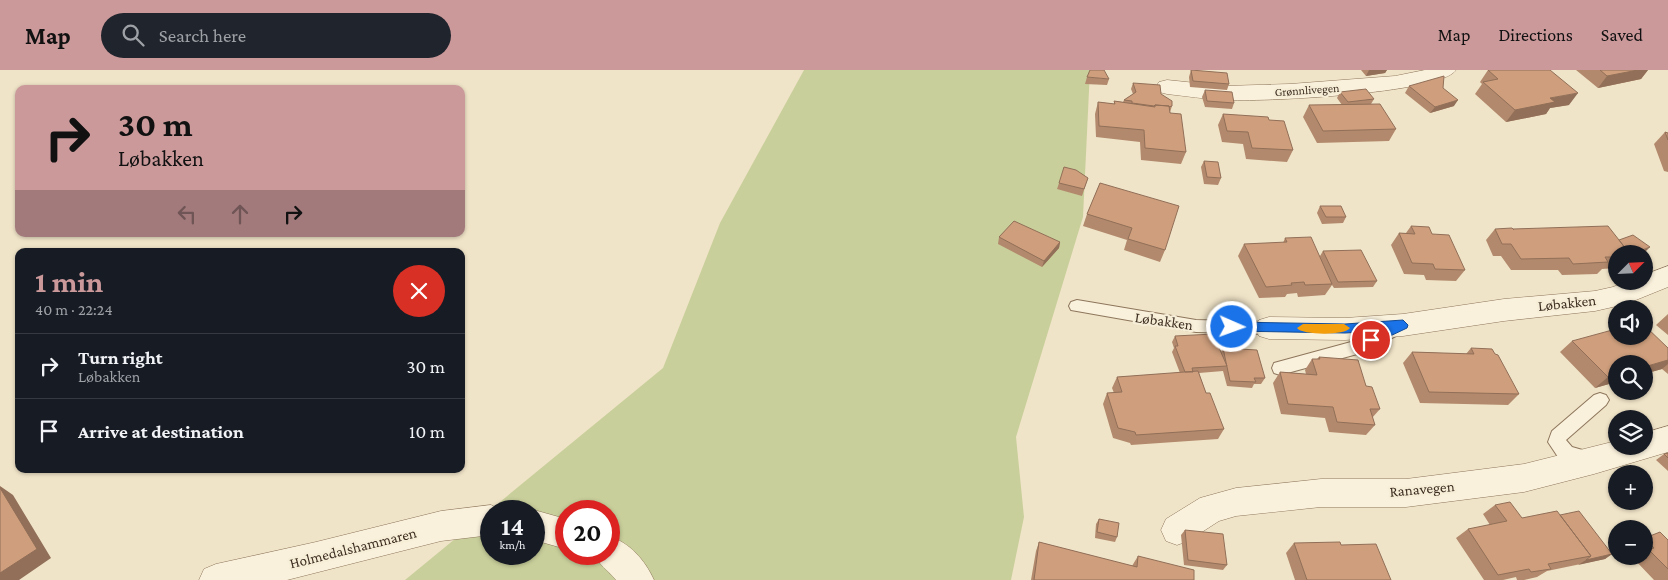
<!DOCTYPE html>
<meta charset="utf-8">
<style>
:root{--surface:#171b24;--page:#20242c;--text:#f1f3f6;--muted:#9ea1a6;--line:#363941;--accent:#cc999b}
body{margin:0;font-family:"Crimson Pro",serif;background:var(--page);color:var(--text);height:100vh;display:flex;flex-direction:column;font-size:19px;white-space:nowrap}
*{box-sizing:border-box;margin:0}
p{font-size:16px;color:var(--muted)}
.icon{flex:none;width:28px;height:28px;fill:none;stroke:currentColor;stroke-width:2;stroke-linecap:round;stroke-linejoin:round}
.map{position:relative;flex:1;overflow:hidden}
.details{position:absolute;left:15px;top:178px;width:450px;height:225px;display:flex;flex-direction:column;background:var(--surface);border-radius:10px;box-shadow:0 1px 4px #0004}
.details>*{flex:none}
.guide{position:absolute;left:15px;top:15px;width:450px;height:152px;border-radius:10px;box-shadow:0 1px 4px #0004;background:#cc999b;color:#111;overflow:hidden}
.needle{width:32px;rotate:66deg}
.buttons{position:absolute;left:1608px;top:175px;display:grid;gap:10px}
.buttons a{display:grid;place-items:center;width:45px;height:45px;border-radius:50%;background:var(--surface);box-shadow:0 1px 4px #0004;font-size:25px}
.speed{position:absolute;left:480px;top:430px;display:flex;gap:10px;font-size:25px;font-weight:700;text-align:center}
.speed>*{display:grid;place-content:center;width:65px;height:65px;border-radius:50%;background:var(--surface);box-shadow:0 1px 4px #0004;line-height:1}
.speed small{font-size:12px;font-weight:400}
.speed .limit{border:8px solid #d22;background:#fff;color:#111}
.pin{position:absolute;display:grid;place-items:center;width:42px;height:42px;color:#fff;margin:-21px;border:2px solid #fff;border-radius:50%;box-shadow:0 1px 5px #0007}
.me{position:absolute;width:55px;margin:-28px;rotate:92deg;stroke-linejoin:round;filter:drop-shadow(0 0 4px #0008)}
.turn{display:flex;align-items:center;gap:18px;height:105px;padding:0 20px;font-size:22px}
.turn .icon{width:65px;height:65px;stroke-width:2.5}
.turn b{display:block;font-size:35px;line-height:42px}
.lanes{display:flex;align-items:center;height:48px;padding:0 20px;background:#0003;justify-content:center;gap:25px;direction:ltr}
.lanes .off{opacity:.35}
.round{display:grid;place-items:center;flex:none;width:52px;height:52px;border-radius:26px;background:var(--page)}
.head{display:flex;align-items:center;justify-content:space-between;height:85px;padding:0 20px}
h1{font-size:30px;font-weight:700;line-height:38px;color:var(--accent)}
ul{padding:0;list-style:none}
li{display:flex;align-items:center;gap:15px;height:65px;padding:0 20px;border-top:1px solid var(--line)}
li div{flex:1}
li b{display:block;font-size:19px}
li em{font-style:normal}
header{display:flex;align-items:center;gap:30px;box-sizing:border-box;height:70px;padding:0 25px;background:var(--accent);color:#111}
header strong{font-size:24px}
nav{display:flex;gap:28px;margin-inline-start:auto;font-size:18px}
.search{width:350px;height:45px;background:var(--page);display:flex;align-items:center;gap:12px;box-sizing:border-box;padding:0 18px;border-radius:28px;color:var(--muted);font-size:19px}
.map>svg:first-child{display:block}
</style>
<header>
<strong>Map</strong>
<div class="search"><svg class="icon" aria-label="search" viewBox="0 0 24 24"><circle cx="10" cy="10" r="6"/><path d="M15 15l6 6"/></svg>Search here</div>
<nav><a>Map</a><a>Directions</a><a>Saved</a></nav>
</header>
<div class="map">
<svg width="1668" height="510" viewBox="0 0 1668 510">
<rect width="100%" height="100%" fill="#f0e4c8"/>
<path fill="#c9cf9b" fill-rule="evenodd" d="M804,0H1090L1083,147L1016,367L1024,447L1011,510H405L663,298L720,153ZM491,441H534V484H491ZM566,441H609V484H566Z"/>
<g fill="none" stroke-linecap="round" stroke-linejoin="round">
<defs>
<path id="service" d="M1077,230L1196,250L1269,252L1275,253L1277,258L1275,263L1269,264L1196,262L1071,240L1069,236L1071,232Z
M1394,253L1400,254L1402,259L1400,264L1361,283L1280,305L1274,303L1272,298L1274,293L1351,272Z
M1600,323L1606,325L1609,330L1606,335L1566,370L1572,377L1593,383L1596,389L1593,395L1587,397L1560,390L1548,372L1552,361L1594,325Z"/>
<path id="minor" d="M1425,0H1456C1440,24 1258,32 1224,30C1205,29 1186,26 1167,24L1159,22L1156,17L1159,12L1167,10L1225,16L1290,14L1395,6Z
M1668,196V217L1626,234L1595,241L1504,251L1403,266L1345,270L1269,269L1259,266L1255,258L1259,250L1269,247L1345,248L1403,244L1504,229L1595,221L1613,217L1628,211H1644V205Z
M1668,356V382L1594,404L1524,422L1406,437H1321L1236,446L1219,451L1188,471L1177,475L1166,471L1161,460L1166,449L1200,428L1236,418L1321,409H1406L1524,394L1616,371V376H1644V363Z
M491,435L503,441H491V465L441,471L287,510H199L204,499L216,494L316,472L441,441Z
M534,440L566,449V479L534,470V441H531Z
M609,466C630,473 645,490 654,510H616C609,501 598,494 594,484H609Z"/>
</defs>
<use href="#service" stroke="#8d765c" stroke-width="2"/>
<use href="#minor" stroke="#8d765c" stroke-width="1"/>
<use href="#service" fill="#faf1dc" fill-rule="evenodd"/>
<use href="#minor" fill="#faf1dc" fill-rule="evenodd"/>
</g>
<path fill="#b2896c" d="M1191,0L1229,14L1227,20L1190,17L1189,7Z
M1361,0H1387L1385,3L1366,6Z
M1488,0L1569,35L1550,38L1546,44L1506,52L1475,24L1482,14L1480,12Z
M1576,0H1648L1641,9L1598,18Z
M1087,7L1109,9L1107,15L1085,14Z
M1133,13L1161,24L1172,36L1170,42L1186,82L1181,94L1141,90L1140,72L1096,67L1095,44L1098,32L1114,34V31L1123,32L1124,30L1133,24L1131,19Z
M1409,16L1443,18L1454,36L1430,43L1405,23Z
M1205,20L1234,33L1232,39L1205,37L1202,27Z
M1340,22L1374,29L1371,34L1396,59L1389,71L1317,73L1303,47L1309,35H1342L1337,28Z
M1223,44L1269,50L1293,80L1287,92L1246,89L1243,74L1222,72L1218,55Z
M1665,62L1668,63V102L1664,101L1654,74Z
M1204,91L1221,108L1218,115L1204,114L1201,97Z
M1088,108L1082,126L1057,119L1059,113Z
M1100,113L1165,180L1160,192L1124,180L1127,170L1083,156L1087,144Z
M1320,136L1346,147L1343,153L1322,154L1317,143Z
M1411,156L1432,164L1465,200L1456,211L1426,210L1424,205L1404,204L1391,175L1399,163H1406Z
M1495,159H1513L1619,170L1643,184H1616V198L1602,199L1597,204L1562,205L1558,200H1511L1501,186H1493L1486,170Z
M999,167L1060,172L1059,178L1042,197L998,174Z
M1285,168L1320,186L1323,181L1377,211L1373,217L1334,218L1332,215L1325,225L1298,227L1297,223L1287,224L1285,227L1259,228L1238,186L1244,174L1283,173Z
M1668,244V265L1656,255Z
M1175,266L1221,282L1223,278L1265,308L1261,314H1254L1252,318L1227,316L1223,301L1199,303L1206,323L1224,359L1218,369L1131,375L1130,373L1113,368L1103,334L1107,323H1114L1112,318L1117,307L1180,303L1172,282L1174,278L1172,272Z
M1572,271L1668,278V304L1662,299L1644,304V294H1616V312L1595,318L1560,282Z
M1471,278L1519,324L1508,335L1420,333L1403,293L1412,282L1466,284Z
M1319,287L1366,316L1380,339L1372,348L1375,355L1366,365L1329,362L1325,348L1281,344L1273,313L1280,302L1306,304L1305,300L1312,289H1317Z
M1668,383V401L1656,390L1664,384Z
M1495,435L1522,448L1560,445L1612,484L1605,489L1547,501L1537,507L1524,510H1517L1516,507L1503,510H1484L1456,468L1468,459L1490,455L1483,444Z
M1099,449L1117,467L1115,472L1095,468L1096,454Z
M1185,460L1227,495L1223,500L1184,495L1181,465Z
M1660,462L1668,470V510H1654L1634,489L1638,486H1644V469Z
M1039,472L1132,496L1138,486L1194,510H1031L1036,481Z
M1294,473L1341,475L1391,510H1295L1286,483Z"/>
<path fill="#916f58" d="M1369,0H1387L1385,3L1366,6Z
M1638,0H1648L1641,9L1598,18L1607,6Z
M1578,23L1569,35L1550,38L1546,44L1506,52L1515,40L1550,28Z
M1458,30L1454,36L1430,43L1435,37Z
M1060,172L1059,178L1042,197L1044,191Z
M1650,177L1643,184H1634Z
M1668,290V294L1662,299L1644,304V297Z
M1616,305V312L1595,318L1608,307Z
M0,416L13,425L51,488L19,510H0Z
M1612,484L1605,489L1578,495L1586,490Z"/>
<path fill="#cf9f7d" stroke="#916f58" d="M1090,0H1104L1109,9L1087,7Z
M1191,0L1227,3L1229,14L1193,11Z
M1488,0H1550L1578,23L1550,28L1555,32L1515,40L1483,12L1498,9Z
M1600,0H1638L1607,6Z
M1444,6L1443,18L1458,30L1435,37L1409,16Z
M1133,13L1160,15L1161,24L1172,31V36L1169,37V36L1155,35L1154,36L1132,33V31L1124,30L1136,22Z
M1366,19L1374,29L1348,32L1340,22Z
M1205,20L1232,22L1234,33L1207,31Z
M1114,31L1155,37V35L1169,36L1170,43L1181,44L1186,82L1145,78L1144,60L1099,56L1098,32L1115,34Z
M1380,34L1396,59L1323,61L1309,35Z
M1223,44L1268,47L1269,50L1284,51L1293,80L1252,78L1248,62L1227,61Z
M1665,62L1668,63V70Z
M1204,91L1218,92L1221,108L1207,107Z
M1064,97L1076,100L1088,108L1084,119L1059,113Z
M1100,113L1179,136L1165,180L1128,169L1132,158L1087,144Z
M1320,136H1341L1346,147H1326Z
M1014,151L1060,172L1044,191L999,167Z
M1411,156L1429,157L1432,164L1449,165L1465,200L1435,199L1433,194L1412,193L1399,163L1415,164Z
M1608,156L1630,184H1616V187H1605L1608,192L1573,194L1569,188L1521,189L1511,174H1502L1495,159L1512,158L1514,160L1513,159Z
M1633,165L1650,177L1632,184L1625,178L1619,170Z
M1311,167L1332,214L1305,215L1304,212L1291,213L1292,215L1266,217L1244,174L1287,172L1285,168Z
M1361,180L1377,211L1338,212L1323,181Z
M1644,255L1668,278V290L1644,297V294H1616V305L1608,307L1572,271L1616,259V266H1644Z
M1213,264L1227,296L1192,298L1193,302H1185L1175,276H1178L1175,266Z
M1223,278L1257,280L1265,308H1254L1256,312L1230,311Z
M1471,278L1492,279L1495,284L1498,285L1519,324L1429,322L1412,282L1474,284Z
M1319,287L1358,290L1366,316L1372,317L1380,339H1370L1375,355L1337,352L1333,337L1288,334L1280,302L1317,305L1312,289H1320Z
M1198,301L1206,323H1210L1224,359L1136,365L1135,362L1118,358L1107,323L1122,322L1117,307Z
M1668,383V388L1664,384Z
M0,418L37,479L0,503Z
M1510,432L1522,448L1557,441L1591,486L1548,494L1551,499L1531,502L1529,499L1498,505L1468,459L1507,451L1495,435Z
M1579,441L1612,484L1586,490L1591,486L1560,445Z
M1099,449L1119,453L1117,467L1097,462Z
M1185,460L1223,464L1227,495L1188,490Z
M1660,462L1668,470V499L1649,480L1654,478L1645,468Z
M1039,472L1137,497L1138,486L1194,500V510H1034Z
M1340,472L1341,475L1376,474L1391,510H1307L1294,473Z"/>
<path fill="#1a73e8" stroke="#114b97" d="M1403,250L1408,255L1407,258L1371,275L1367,273L1365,270L1367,267L1379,261L1345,263L1232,261L1227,257L1232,252L1345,254Z"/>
<path fill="#f59e0b" d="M1303,254H1344L1350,258C1345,266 1301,265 1297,258Z"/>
<g text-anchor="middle" stroke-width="4.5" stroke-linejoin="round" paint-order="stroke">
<g font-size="12" fill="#3d2e20" stroke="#f7eed8">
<text transform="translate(1307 20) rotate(-4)" y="4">Grønnlivegen</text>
</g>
<g font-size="15" fill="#3d2e20" stroke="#f7eed8">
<text transform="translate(1567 233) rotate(-6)" y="5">Løbakken</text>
<text transform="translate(1164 251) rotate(8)" y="5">Løbakken</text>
<text transform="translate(1422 419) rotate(-5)" y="5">Ranavegen</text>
<text transform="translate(353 478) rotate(-14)" y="5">Holmedalshammaren</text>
</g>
</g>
</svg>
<div class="buttons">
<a><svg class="needle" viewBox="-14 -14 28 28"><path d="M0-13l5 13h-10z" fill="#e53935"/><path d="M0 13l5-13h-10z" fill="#9ea1a6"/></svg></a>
<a><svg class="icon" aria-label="sound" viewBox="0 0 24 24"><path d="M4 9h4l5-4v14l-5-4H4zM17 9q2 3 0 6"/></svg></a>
<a><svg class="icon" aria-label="search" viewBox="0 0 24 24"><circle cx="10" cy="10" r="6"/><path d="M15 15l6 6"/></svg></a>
<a><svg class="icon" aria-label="layers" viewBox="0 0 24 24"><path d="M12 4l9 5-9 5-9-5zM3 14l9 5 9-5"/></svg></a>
<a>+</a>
<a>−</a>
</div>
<div class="speed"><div>14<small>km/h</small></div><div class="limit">20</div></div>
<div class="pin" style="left:1371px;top:270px;background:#d93025"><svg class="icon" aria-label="arrive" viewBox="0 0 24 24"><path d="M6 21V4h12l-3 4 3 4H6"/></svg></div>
<svg class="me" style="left:1232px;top:257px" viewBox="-20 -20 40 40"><circle r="17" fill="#1a73e8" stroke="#fff" stroke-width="3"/><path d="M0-11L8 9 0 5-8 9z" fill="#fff"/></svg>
<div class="guide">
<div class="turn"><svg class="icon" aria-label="right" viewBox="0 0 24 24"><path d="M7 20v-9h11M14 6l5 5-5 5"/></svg><div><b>30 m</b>Løbakken</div></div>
<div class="lanes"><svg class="icon off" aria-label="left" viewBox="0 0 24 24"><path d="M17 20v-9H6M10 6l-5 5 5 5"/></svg><svg class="icon off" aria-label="ahead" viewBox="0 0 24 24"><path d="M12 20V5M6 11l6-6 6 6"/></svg><svg class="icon" aria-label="right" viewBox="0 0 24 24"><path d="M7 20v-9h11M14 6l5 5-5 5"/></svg></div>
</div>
<section class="details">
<div class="head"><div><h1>1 min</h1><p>40 m · 22:24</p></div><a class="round" style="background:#d93025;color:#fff"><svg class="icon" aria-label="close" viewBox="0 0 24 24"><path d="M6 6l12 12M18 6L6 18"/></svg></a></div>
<ul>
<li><svg class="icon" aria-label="right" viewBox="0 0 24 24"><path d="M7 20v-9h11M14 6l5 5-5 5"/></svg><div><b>Turn right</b><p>Løbakken</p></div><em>30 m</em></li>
<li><svg class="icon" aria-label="arrive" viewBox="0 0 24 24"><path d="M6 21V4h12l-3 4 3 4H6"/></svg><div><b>Arrive at destination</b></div><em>10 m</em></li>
</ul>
</section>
</div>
